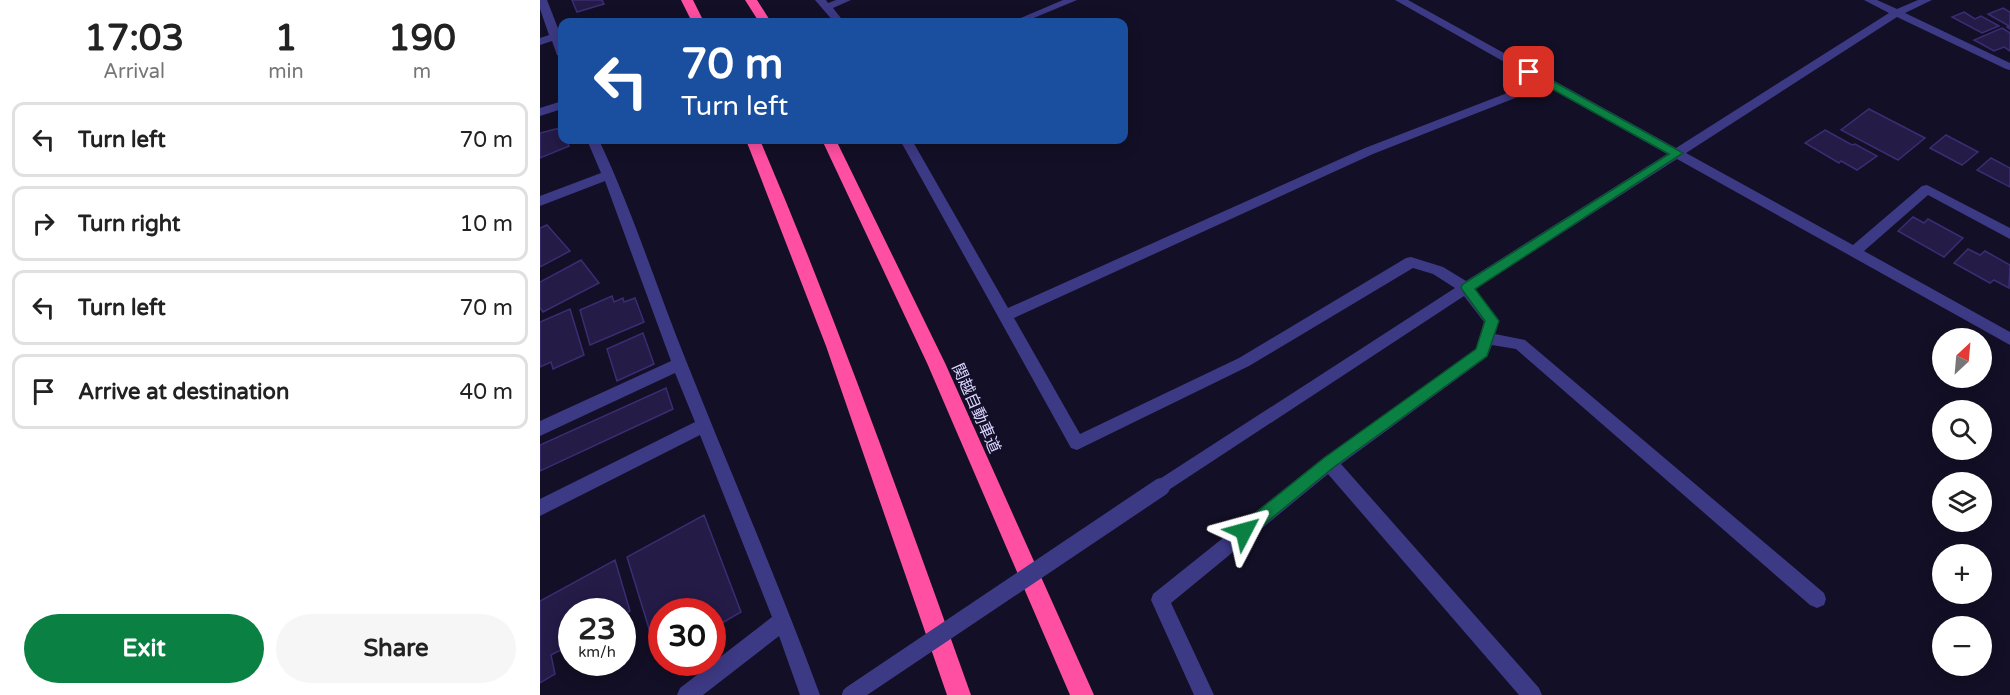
<!DOCTYPE html>
<meta charset="utf-8">
<style>
:root{--surface:#fff;--page:#f6f6f6;--text:#222;--muted:#767676;--line:#e0e0e0;--accent:#0b8043}
body{margin:0;font-family:"Varela Round","Noto Sans JP",sans-serif;background:var(--page);color:var(--text);height:100vh;display:flex;flex-direction:column;font-size:22px;white-space:nowrap}
*{box-sizing:border-box;margin:0}
p{font-size:20px;color:var(--muted)}
.icon{flex:none;width:33px;height:33px;fill:none;stroke:currentColor;stroke-width:2;stroke-linecap:round;stroke-linejoin:round}
.map{position:relative;flex:1;overflow:hidden}
.drawer{display:flex;flex-direction:column;background:var(--surface);width:540px}
.drawer>*{flex:none}
.guide{position:absolute;left:18px;top:18px;width:570px;height:126px;border-radius:12px;box-shadow:0 3px 15px #0003;background:#1a4fa0;color:#fff;overflow:hidden}
.needle{width:39px;rotate:26deg}
.controls{position:absolute;left:1392px;top:328px;display:grid;gap:12px}
.controls a{display:grid;place-items:center;width:60px;height:60px;border-radius:50%;background:var(--surface);box-shadow:0 3px 15px #0003;font-size:30px}
.speed{position:absolute;left:18px;top:598px;display:flex;gap:12px;font-size:30px;font-weight:700;text-align:center}
.speed>*{display:grid;place-content:center;width:78px;height:78px;border-radius:50%;background:var(--surface);box-shadow:0 3px 15px #0003;line-height:1}
.speed small{font-size:15px;font-weight:400}
.speed .limit{border:9px solid #d22;background:#fff;color:#111}
.pin{position:absolute;display:grid;place-items:center;width:51px;height:51px;color:#fff;margin:-26px;border-radius:12px;box-shadow:0 3px 9px #0006}
.me{position:absolute;width:66px;margin:-33px;rotate:51deg;stroke-linejoin:round;filter:drop-shadow(0 0 4px #0008)}
.turn{display:flex;align-items:center;gap:21px;height:126px;padding:0 24px;font-size:27px}
.turn .icon{width:78px;height:78px;stroke-width:2.5}
.turn b{display:block;font-size:42px;line-height:51px}
.eta{display:flex;justify-content:space-evenly;align-items:center;height:102px;text-align:center}
.eta b{font-size:36px;font-weight:700;line-height:42px}
.cta{display:flex;gap:12px;margin-top:auto;padding:12px 24px}
.cta a{flex:1;height:69px;border-radius:36px;background:var(--accent);color:#fff;font-size:24px;font-weight:700;line-height:69px;text-align:center}
.cta a+a{background:var(--page);color:var(--text)}
ul{padding:0;list-style:none}
li{display:flex;align-items:center;gap:18px;height:75px;margin:0 12px 9px;padding:0 12px;border:3px solid var(--line);border-radius:12px}
li div{flex:1}
li b{display:block;font-size:22px}
li em{font-style:normal}
main{display:flex;flex:1;min-height:0}
.map>svg:first-child{display:block}
</style>
<main>
<section class="drawer">
<div class="eta">
<div><b>17:03</b><p>Arrival</p></div>
<div><b>1</b><p>min</p></div>
<div><b>190</b><p>m</p></div>
</div>
<ul>
<li><svg class="icon" aria-label="left" viewBox="0 0 24 24"><path d="M17 20v-9H6M10 6l-5 5 5 5"/></svg><div><b>Turn left</b></div><em>70 m</em></li>
<li><svg class="icon" aria-label="right" viewBox="0 0 24 24"><path d="M7 20v-9h11M14 6l5 5-5 5"/></svg><div><b>Turn right</b></div><em>10 m</em></li>
<li><svg class="icon" aria-label="left" viewBox="0 0 24 24"><path d="M17 20v-9H6M10 6l-5 5 5 5"/></svg><div><b>Turn left</b></div><em>70 m</em></li>
<li><svg class="icon" aria-label="arrive" viewBox="0 0 24 24"><path d="M6 21V4h12l-3 4 3 4H6"/></svg><div><b>Arrive at destination</b></div><em>40 m</em></li>
</ul>
<div class="cta"><a>Exit</a><a>Share</a></div>
</section>
<div class="map">
<svg width="1470" height="695" viewBox="0 0 1470 695">
<rect width="100%" height="100%" fill="#130f26"/>
<path fill="#241b47" stroke="#3b2d73" stroke-width="1.5" d="M32,0H62L64,4L37,12Z
M1463,8L1470,12V29L1467,27L1469,26L1448,14Z
M1424,12L1435,19L1441,16L1459,26L1442,33L1412,17Z
M1462,28L1470,33V51L1464,47L1454,51L1434,40Z
M1329,109L1385,138L1358,160L1301,130Z
M20,128L22,140H26L29,146L0,158V133Z
M1285,130L1312,145L1315,144L1337,156L1317,170L1301,161L1299,163L1265,143Z
M1406,135L1438,152L1422,165L1390,148Z
M1451,158L1470,168V187L1437,170Z
M1373,217L1384,223L1388,219L1423,238L1404,257L1358,231Z
M7,225L30,251L0,267V228Z
M1428,249L1440,255L1445,251L1470,265L1469,288L1454,280L1450,283L1414,263Z
M41,260L59,283L3,312L0,308V282Z
M72,296L74,302L83,298L84,302L95,298L104,322L50,345L40,310Z
M30,309L44,355L13,369L11,362L0,367V322Z
M103,333L114,364L77,381L67,349Z
M126,388L133,409L0,471V445Z
M164,515L201,612L172,629V612H122V659L119,661L87,557Z
M75,560L90,611L82,615V612H32V644L11,655L15,674L0,683V601Z"/>
<g fill="none" stroke-linecap="round" stroke-linejoin="round">
<path fill="#3d3a85" fill-rule="evenodd" d="M0,0H7L21,36L22,58L17,55L12,41L0,45V38L9,35L0,9Z
M275,0H286L288,3L296,0H311L293,8L304,22H294Z
M523,0H537L484,22H471Z
M855,0H868L1136,148L1349,13L1324,0H1337L1357,9L1378,0H1392L1365,13L1470,63V70L1466,69L1357,17L1146,153L1313,245L1382,186L1387,185L1470,228V239L1388,195L1324,251L1470,332V345L1137,159L935,289L959,321L955,334L985,340L1284,593L1286,599L1284,605L1277,608L1270,605L976,349L952,345L947,357L801,464L999,688L1002,695H979L788,474L631,603L674,695H654L611,600L613,594L783,458L936,349L944,322L924,296L621,495L615,492L613,487L615,482L915,288L893,274L873,268L709,366L537,450L531,448L360,140H372L468,308L825,148L998,81ZM1006,86L1127,154L926,281L903,267L871,257L866,258L699,358L540,434L474,318L833,154Z
M22,101V109L0,116V108Z
M47,140H59C93,212 117,289 147,363C191,474 239,583 280,695H260L239,636L163,695H137L140,688L232,617L160,435L0,516V499L155,422L135,373L0,436V421L131,361L65,181L0,206V196L61,173Z"/>
<path fill="#ff4fa3" fill-rule="evenodd" d="M141,0H153L164,22H152Z
M205,0H217L231,22H219Z
M206,140H220C298,322 364,508 431,695H407L286,346Z
M282,140H296L405,363L554,695H530L387,363Z"/>
<path stroke="#3d3a85" stroke-width="18" d="M311,695L621,487"/>
</g>
<path fill="#0b8043" stroke="#07532c" stroke-width="1.5" d="M989,68L1143,153L935,289L959,321L947,356L794,467L710,536L704,539L699,536L696,531L699,526L784,458L936,349L945,321L923,291L921,287L923,284L1129,154L985,74V69Z"/>
<g text-anchor="middle" stroke-width="6" stroke-linejoin="round" paint-order="stroke">
<g font-size="16" fill="#d9d4ff" stroke="#130f26">
<text transform="translate(437 408) rotate(66)" y="6">関越自動車道</text>
</g>
</g>
</svg>
<div class="controls">
<a><svg class="needle" viewBox="-14 -14 28 28"><path d="M0-13l5 13h-10z" fill="#e53935"/><path d="M0 13l5-13h-10z" fill="#767676"/></svg></a>
<a><svg class="icon" aria-label="search" viewBox="0 0 24 24"><circle cx="10" cy="10" r="6"/><path d="M15 15l6 6"/></svg></a>
<a><svg class="icon" aria-label="layers" viewBox="0 0 24 24"><path d="M12 4l9 5-9 5-9-5zM3 14l9 5 9-5"/></svg></a>
<a>+</a>
<a>−</a>
</div>
<div class="speed"><div>23<small>km/h</small></div><div class="limit">30</div></div>
<div class="pin" style="left:989px;top:72px;background:#d93025"><svg class="icon" aria-label="arrive" viewBox="0 0 24 24"><path d="M6 21V4h12l-3 4 3 4H6"/></svg></div>
<svg class="me" style="left:704px;top:531px" viewBox="-20 -20 40 40"><path d="M0-17L14 15 0 8-14 15z" fill="#0b8043" stroke="#fff" stroke-width="4"/></svg>
<div class="guide">
<div class="turn"><svg class="icon" aria-label="left" viewBox="0 0 24 24"><path d="M17 20v-9H6M10 6l-5 5 5 5"/></svg><div><b>70 m</b>Turn left</div></div>
</div>
</div>
</main>
